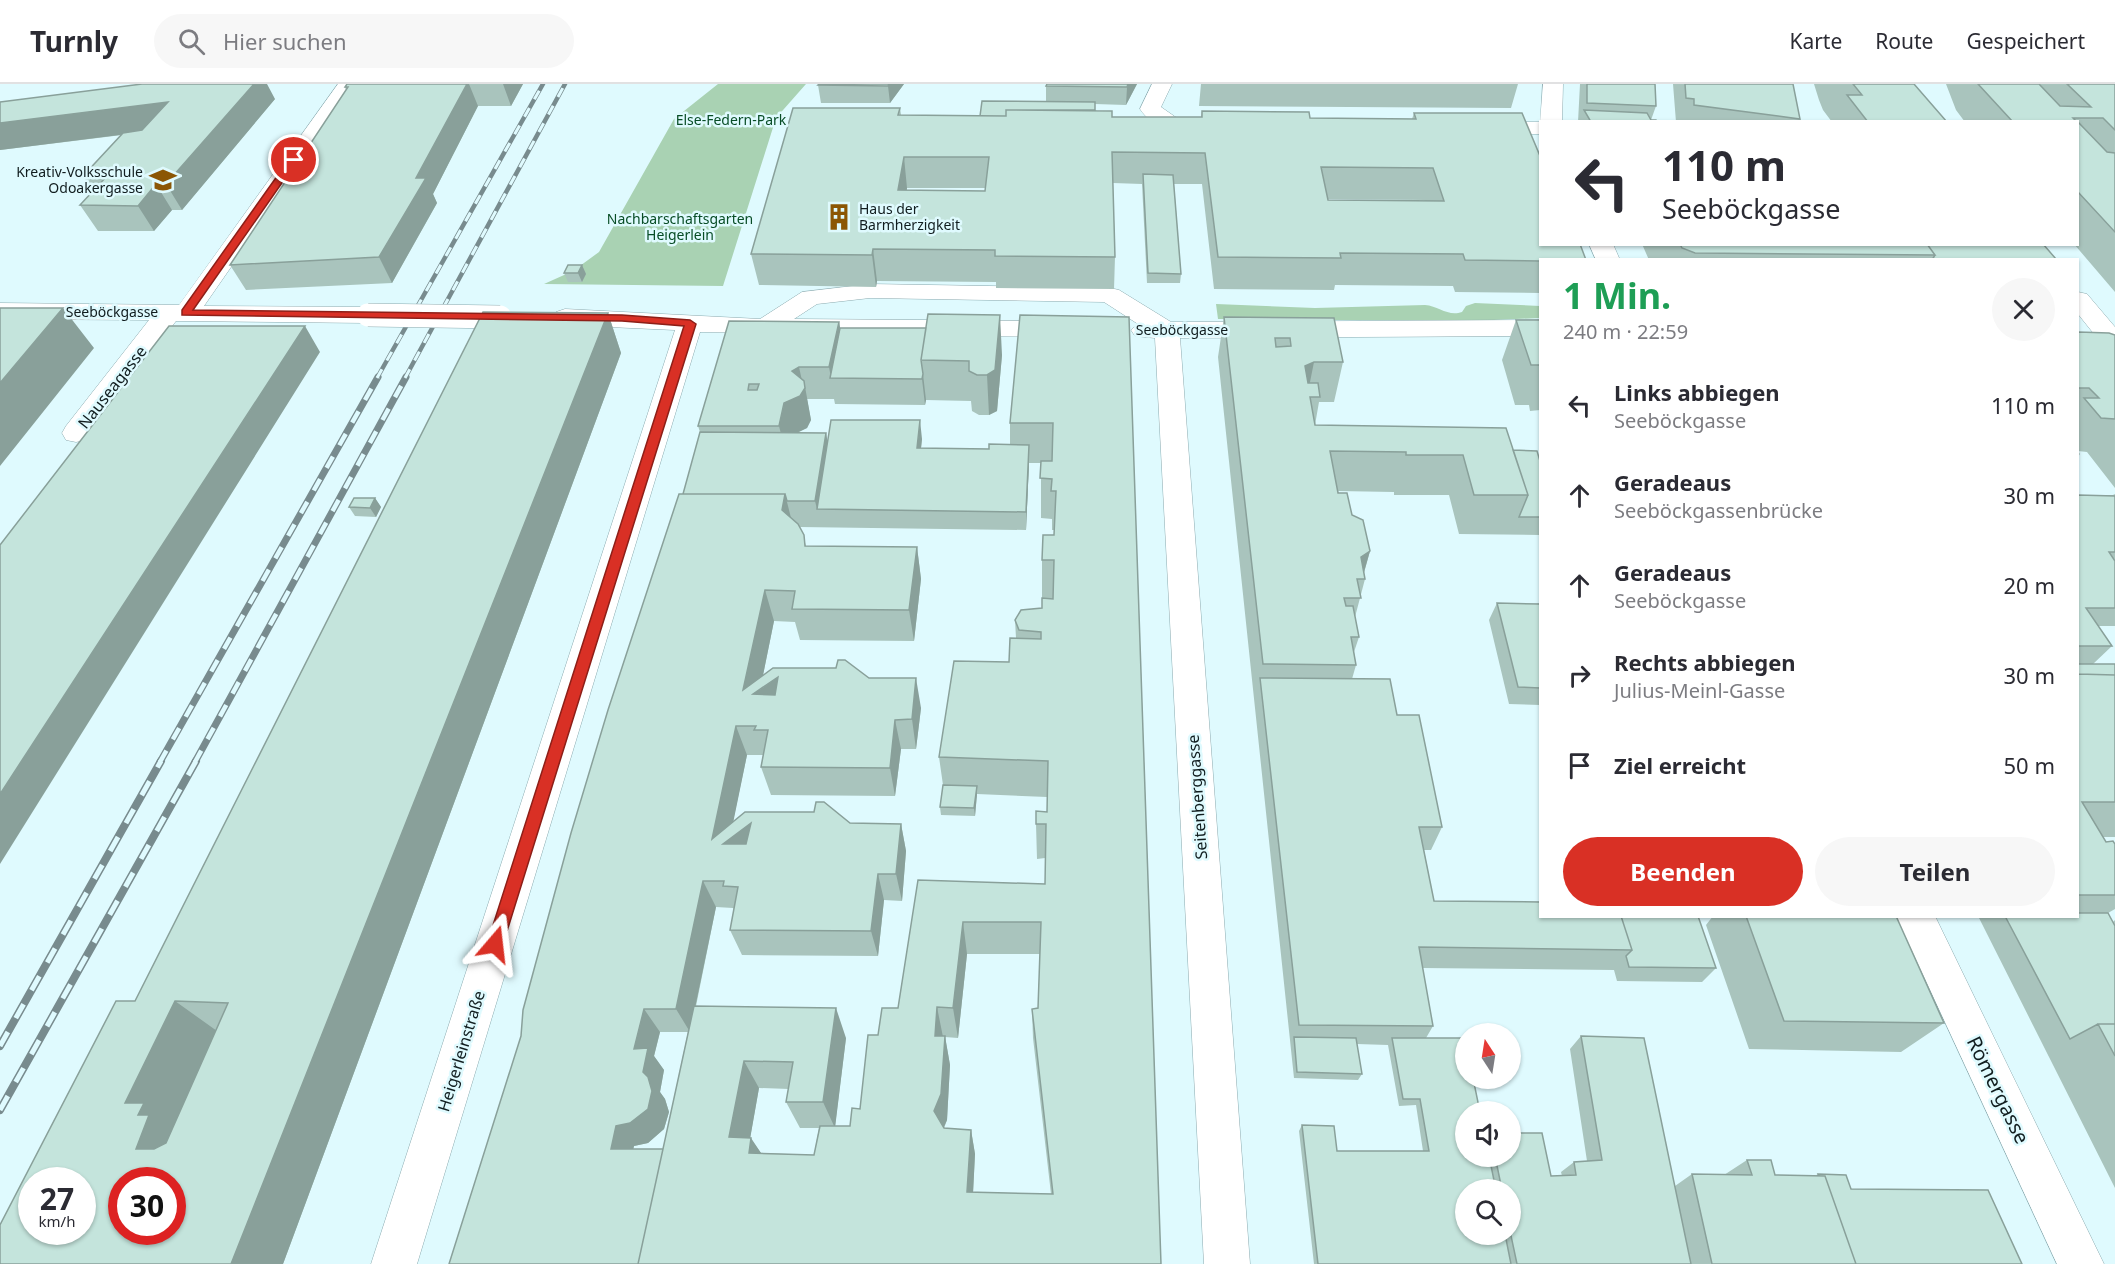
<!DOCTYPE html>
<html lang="de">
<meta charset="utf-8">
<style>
:root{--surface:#fff;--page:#f7f7f7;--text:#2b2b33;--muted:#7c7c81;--line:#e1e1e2;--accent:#d93025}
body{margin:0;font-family:"Noto Sans",sans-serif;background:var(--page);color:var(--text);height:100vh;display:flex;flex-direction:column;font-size:22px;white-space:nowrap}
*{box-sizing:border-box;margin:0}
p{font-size:20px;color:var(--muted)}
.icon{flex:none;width:33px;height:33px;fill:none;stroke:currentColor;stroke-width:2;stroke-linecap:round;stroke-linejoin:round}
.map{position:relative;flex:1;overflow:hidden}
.drawer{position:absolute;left:1539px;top:174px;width:540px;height:660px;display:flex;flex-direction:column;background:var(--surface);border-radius:0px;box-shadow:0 2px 4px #0004}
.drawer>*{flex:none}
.banner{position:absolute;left:1539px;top:36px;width:540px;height:126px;border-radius:0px;box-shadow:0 2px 4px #0004;background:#fff;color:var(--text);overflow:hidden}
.needle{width:39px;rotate:348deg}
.fabs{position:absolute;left:1455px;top:939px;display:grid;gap:12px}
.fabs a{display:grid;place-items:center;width:66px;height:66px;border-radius:50%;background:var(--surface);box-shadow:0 2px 4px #0004;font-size:30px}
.speed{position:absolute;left:18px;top:1083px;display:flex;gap:12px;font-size:30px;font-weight:700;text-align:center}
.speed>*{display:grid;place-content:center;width:78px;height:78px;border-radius:50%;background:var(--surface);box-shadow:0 2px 4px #0004;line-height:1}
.speed small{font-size:15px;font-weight:400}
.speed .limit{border:9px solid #d22;background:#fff;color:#111}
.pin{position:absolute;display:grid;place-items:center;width:51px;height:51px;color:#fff;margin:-26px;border:3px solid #fff;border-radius:50%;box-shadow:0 2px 6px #0007}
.me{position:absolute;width:66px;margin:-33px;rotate:17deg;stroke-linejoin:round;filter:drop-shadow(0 0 4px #0008)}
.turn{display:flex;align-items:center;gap:21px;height:126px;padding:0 24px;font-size:27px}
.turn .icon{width:78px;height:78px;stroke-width:2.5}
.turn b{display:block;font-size:42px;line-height:51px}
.round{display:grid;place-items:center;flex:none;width:63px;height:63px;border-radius:32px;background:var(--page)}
.summary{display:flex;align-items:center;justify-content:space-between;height:102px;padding:0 24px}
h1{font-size:36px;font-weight:700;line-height:45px;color:#1e9e55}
.primary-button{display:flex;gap:12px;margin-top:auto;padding:12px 24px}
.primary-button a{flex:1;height:69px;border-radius:36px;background:var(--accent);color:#fff;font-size:24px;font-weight:700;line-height:69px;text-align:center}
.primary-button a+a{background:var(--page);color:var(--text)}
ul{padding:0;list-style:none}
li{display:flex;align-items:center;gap:18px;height:90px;padding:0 24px}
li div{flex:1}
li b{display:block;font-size:22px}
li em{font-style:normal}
header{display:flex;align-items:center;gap:36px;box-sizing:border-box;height:84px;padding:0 30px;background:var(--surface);border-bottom:2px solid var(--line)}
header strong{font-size:28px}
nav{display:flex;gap:33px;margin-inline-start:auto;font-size:21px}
.search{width:420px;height:54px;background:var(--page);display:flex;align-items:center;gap:15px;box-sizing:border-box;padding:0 21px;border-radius:33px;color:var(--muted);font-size:22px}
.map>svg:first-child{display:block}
</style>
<header>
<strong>Turnly</strong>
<div class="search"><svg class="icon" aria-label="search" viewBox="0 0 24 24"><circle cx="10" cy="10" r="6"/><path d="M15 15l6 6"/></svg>Hier suchen</div>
<nav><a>Karte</a><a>Route</a><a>Gespeichert</a></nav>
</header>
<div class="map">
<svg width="2115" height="1180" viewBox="0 0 2115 1180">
<rect width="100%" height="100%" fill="#dffafe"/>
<path fill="#a9d2b3" d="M718,0H806L776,34L723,202L544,200L573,187L599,168L674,35Z
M1475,219L1540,222V234L1472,237L1218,235L1216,220L1315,224L1425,221C1439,222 1448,233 1462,228L1466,222Z"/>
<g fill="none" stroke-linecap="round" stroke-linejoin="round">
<defs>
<path id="minor" d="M338,0H358L204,222L368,223L377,226L381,231L377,236L368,239L176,237L86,356L76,358L66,356L62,349L66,342L149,236L0,235V219L179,221Z
M1152,0H1172L1161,23L1181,37L1212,38L1215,43L1212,48C1186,54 1155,48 1140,25Z
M1543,0H1563L1562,38H1540V50H1484L1476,49L1473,44L1476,39L1484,38H1540Z
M1589,160H1613L1620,176H1596Z
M870,200L1110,204L1119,206L1171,238L1540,236V252L1180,254L1250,1180H1204L1155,254L1135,252L1131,246L1138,240L1104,218L870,214L817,220L794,235L1062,237L1071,239L1075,245L1071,251L1062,253L700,248L417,1180H371L675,246L565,241L556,238L552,233L556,228L565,225L760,235L802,208Z
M2078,208L2087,210L2115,243V267L2106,265L2078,230Z
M1896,832H1935L2104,1180H2057Z"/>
</defs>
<use href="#minor" stroke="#8cabb0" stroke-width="1"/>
<use href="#minor" fill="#fff" fill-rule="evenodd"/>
<defs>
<path id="rail-far2" d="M377,294L543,0
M405,294L565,0"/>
<path id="rail-far1" d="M160,678L378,293
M195,678L406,293"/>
<path id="rail" d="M0,962L161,677
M0,1026L196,677"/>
</defs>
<use href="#rail-far2" stroke="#788b8e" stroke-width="4.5"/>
<use href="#rail-far1" stroke="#788b8e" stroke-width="7"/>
<use href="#rail" stroke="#788b8e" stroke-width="8"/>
<use href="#rail-far2" stroke="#dffafe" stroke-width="3" stroke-dasharray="10" stroke-linecap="butt"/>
<use href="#rail-far1" stroke="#dffafe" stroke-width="4.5" stroke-dasharray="13" stroke-linecap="butt"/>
<use href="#rail" stroke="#dffafe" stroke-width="5" stroke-dasharray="16" stroke-linecap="butt"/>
<defs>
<path id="minor-bridge" d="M368,231L500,233"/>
</defs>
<use href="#minor-bridge" stroke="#8cabb0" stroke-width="24" stroke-linecap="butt"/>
<use href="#minor-bridge" stroke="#fff" stroke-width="23"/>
</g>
<path fill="#a9c4bd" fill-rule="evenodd" d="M347,0H523L511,22H478L433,110L437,119L392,199L246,206L230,181L346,6L345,3Z
M819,0H904L890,19H821L818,1Z
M1047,0H1137L1126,21L1095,20V26L1112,33H1201L1202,27L1310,34L1412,35L1414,29L1540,176V209L1455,208L1453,202L1335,201L1334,206L1214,205L1202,100H1174L1181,190L1180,199H1147L1142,100L1113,99L1115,173L1114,205L996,204V198L877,197L876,203L759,201L751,170L900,24L901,31L980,32L1046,18V2ZM907,104H985V107L907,106ZM1328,115L1424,116L1425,117L1328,116Z
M1201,0H1518L1511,24L1199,22Z
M1580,0H1655L1656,22L1651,36L1657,38H1578Z
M1673,0H1793L1800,35L1799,38H1676Z
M1814,0H1914L1947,38H1832L1823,26L1819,16Z
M1946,0H2115V208L2074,160H2078V38H1965L1956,26Z
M275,15L182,126H172L154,147H98L80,121L93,107L83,92L122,51L0,66V18Z
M1642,160H2043L2056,175L1649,176Z
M582,181L586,190L582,198H568L564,189Z
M608,229L621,269L283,1180H0L135,917Z
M1129,233L1161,1180H449L521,952L683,410L700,348L698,342L729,237L839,238L840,244L1002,271L997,327L989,331H979L972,327L971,317L926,316L925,321L835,320L834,315H807L811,336L807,344L797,349H826L827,357L922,355L921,364L989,365L1010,361V339ZM1029,379H1041V434L1052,435V446H1054V451L1042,476V524L1015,536L1016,554L1009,578L939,673L943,701L940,723L941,731L975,732L977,710L1047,713V728L1036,740L1037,775L1045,774V800L918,796L898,924L878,951L860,1025L850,1042H835L846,954L696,922L716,823L733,824L734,825L730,846L742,871L878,872L884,816L902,817L906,767L901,740L733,737L747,671H763L761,683L771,711L895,712L901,665H916L921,624L869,594L763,591L774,537L795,538L800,556L914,557L921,495L917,463L806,462L800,443L1026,446ZM967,870H1040L1038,924L1032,925L1033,954L1051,1110L973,1108L975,1070L971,1046L944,1044L947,1036L950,981L945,953L958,954ZM660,948H688L663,1065H633L634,1062L648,1059L664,1045L669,1028L665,1015L660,1008L664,986L654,972ZM759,1004L789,1005L786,1018L800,1044H819L814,1071L761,1069L750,1054Z
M1224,233L1334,234L1343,278L1334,318H1319L1315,341L1513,367L1540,377V451L1459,450L1449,411H1394V408L1338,407L1352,431L1370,467L1364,489L1365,495L1355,533L1359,553L1354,568L1356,581L1352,595L1397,631L1442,743L1431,766H1424L1434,817L1716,884L1702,898L1617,897L1614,886L1422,884L1433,942L1426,954L1466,1072H1510L1551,1092H1562L1561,1088L1574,1078L1587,1077L1570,965L1581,952L1675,1102L1692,1090L1724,1091L1747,1076L1775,1091L1815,1092L1818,1090L2022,1180H1314L1299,1047L1302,1041L1337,1067H1423L1416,1021L1399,1022L1388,961L1357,960L1362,990L1358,996L1294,994L1218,273ZM1466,1106H1510V1150H1466Z
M1516,236H1540V326L1530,327L1529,321H1515L1502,276Z
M2078,248L2115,251V404L2087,368L2078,367L2080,370L2078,373Z
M2115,410V542H2098L2112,562L2093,580H2078V411H2113Z
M375,414L381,423L376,433L355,432L349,423Z
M1497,519L1540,523V621L1509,620L1489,536Z
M2078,580H2115V753H2103L2106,758L2115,760V825L2108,829L2113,838L2115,836V1104L1978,832H2078Z
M1713,832H1896L1944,939L1901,968L1749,965L1706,841Z"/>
<path fill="#89a09a" d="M254,0H267L275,15L182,126L166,100Z
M467,0H469L478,22L433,110L437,119L392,199L379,173L416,94Z
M503,0H523L511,22Z
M889,0H904L890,19L888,2Z
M1128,0H1137L1126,21L1127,3Z
M168,18L183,43L0,66V39Z
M904,73L907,104L901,138L898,106Z
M156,100L172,126L154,147L138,122Z
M873,165L877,197L876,203L872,171Z
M582,181L586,190L582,198L578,189Z
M63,224L94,264L0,382V299Z
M608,229L621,269L283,1180H231Z
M1000,231L1002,271L997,327L989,331L987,291Z
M839,238L845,270L831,294L829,283Z
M305,242L320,268L0,780V710Z
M1314,278L1306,318L1305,282Z
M799,283L804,306V297L811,336L807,344L792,351L787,374L779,342L792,287Z
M923,290L926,316L925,321L922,295Z
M920,336L922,355L919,382L917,364Z
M826,349L831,375L817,425L815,417Z
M1029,361V379L1026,446V428Z
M785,410L793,442L782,426Z
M375,414L381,423L376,433L370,424Z
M917,463L921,495L914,557L909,526Z
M1370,467L1362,495L1361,473Z
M765,506L774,537L760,606L778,593L787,623L743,606Z
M916,594L921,624L916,665L912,635Z
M895,636L901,665L895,712L890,684Z
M736,642L747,671L730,754L751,739L761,767L734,787L712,755Z
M977,702V710L975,732L974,724Z
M901,740L906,767L902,817L896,790Z
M878,790L884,816L878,872L871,847Z
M703,797L716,823L690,948L676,925Z
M963,838L967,870L958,954L953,924Z
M175,917L217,947L184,1089L136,1065L138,1031L125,1019Z
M937,923L943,953L935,952Z
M836,924L846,954L835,1044L823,1018Z
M644,925L660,948L654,972L664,986L660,1008L665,1015L669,1028L664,1045L648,1059L634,1062L629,1084L611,1065L616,1042L643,988L634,965Z
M945,952L950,981L947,1036L940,1052L934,1027Z
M744,977L759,1004L746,1078L729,1053Z
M971,1046L975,1070L972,1130L967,1108Z
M751,1054L767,1078L749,1069Z"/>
<path fill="#c4e4dc" stroke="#89a09a" stroke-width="1.5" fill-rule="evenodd" d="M142,0H254L166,100H156L138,122L80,121L107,92H83L123,49L142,46L168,18L0,39V18Z
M347,0H467L416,94H426L379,173L230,181L348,3H345Z
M819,0H889L888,2L818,1Z
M1047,0H1128L1127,3L1046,2Z
M1587,0H1655L1656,22L1587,19Z
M1685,0H1793L1800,35L1694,21V15L1686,14Z
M1853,0H1914L1947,38H1868L1847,11H1862Z
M1978,0H2039L2060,22L2091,23L2067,0H2115V46L2103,34H2073L2077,38H2013Z
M982,17L1095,18V26H1006V32H980Z
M793,24H900L898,31L1006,32V26L1112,27V33H1202V27L1309,28L1310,34L1416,35L1414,29H1522L1540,72V160H1580L1586,176H1540V177L1465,176L1463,170L1340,169L1341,174L1218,173L1205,69L1112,68L1115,173L995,172V166L873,165L872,171L751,170ZM904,73H989L985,107L898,106ZM1321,83L1433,84L1444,117L1328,116Z
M1584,26L1647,29L1651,36H1656L1657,38H1591Z
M2078,38L2107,68L2115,69V148L2078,108Z
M1143,90L1173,91L1181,190L1148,189Z
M1680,160H1927L1935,171L1695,169L1682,164Z
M1927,160H2043L2056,175L1932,176L1935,171Z
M568,181H582L578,189H564Z
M0,224H63L0,299Z
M483,228L608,229L231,1180H0V1141L116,917H135ZM175,917L228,919L166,1059L154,1065H136L149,1031H138L144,1019H125ZM32,1096H82V1148H32ZM122,1096H172V1148H122Z
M928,230L1000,231L995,286L987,291H977L969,287V277L921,276Z
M1020,231L1129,233L1161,1180H638L694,922L836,924L823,1018H786L793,978L744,977L729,1053L751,1054L749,1069L814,1071L820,1042H850L852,1024L860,1025L868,951H878L882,924H898L918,796L1045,800L1046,740H1036V727L1047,728L1048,677L939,673L954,577L1009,578L1010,554L1041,555V548L1019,546L1015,536L1021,526L1042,524V514L1053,515L1054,476H1042L1043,451H1054L1056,407H1051L1052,395L1040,394L1041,377H1052L1053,339H1010ZM963,838H1041L1038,924L1032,925L1053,1110L967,1108L971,1046L944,1044L934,1027L941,1010L945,952H935L937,923L953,924Z
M1224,233L1334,234L1343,278H1314L1305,282L1308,299H1318L1320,313H1310L1315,341L1506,344L1528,411H1474L1463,371H1406V368L1330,367L1338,409H1347L1352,431L1363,436L1370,467L1361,473L1365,495H1357L1361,514H1344L1346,522H1353L1359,553H1351L1356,581L1263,580ZM1275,254H1290L1291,262L1276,263Z
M1516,236H1540V281H1531Z
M729,237L839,238L829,283H799L792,287L804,297L805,304L800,312L784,319L779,342H698ZM749,300H759L757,306H748Z
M169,242H305L0,710V461Z
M840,244H926L921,276L923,290L922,295L830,294Z
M2078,248L2109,249L2115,251V335L2101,334L2084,314H2099L2089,304H2078Z
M831,336H920L917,364L989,365V360L1029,361L1026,428L817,425Z
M700,348L826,349L815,417H787L785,410H683Z
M1513,366L1537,367L1540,377V433H1519L1528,411Z
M679,410H785L782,426L798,440L804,451L805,462L917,463L909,526L792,525L795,507L765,506L743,606L773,584H836L838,576H845L869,594H916L912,635L895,636L890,684L761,683L768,646H754L756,642H736L712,755L745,728H814L816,718H824L850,739L901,740L896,790H878L871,847L730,846L738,803L723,802L724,797H703L676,925H644L634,965L648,964L643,988L648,993L652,1007L648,1025L630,1039L616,1042L611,1065H663L638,1180H449L521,952L523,926L571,749L608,626ZM778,593L775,611L753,610ZM751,739L746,760H723Z
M2078,411L2115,412V468H2109L2115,477V524H2086L2112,562H2078Z
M354,414H375L370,424L349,423Z
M1497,519L1540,520V604L1518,603Z
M2078,580H2115V591L2078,590Z
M2078,590L2115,591V718H2082L2106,758L2113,757L2115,760V811H2078Z
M1260,594L1390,595L1397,631H1419L1442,743H1419L1434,817L1540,818V832H1621L1632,866L1419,863L1433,942L1299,941Z
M943,701L977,702L974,724L940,723Z
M2078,829H2108L2115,842V940H2098L2070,955L2005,832H2078Z
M1621,832H1698L1716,884L1629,883L1626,872L1632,866Z
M1746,832H1896L1944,939L1784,937Z
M2098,940H2115V972Z
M1581,952L1644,954L1691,1180H1517L1510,1147V1106H1502L1495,1072H1510V1049H1542L1551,1092L1576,1091L1574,1078L1602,1076Z
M1294,953L1356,954L1362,990L1297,988Z
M1392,954H1465L1466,994H1473L1480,1028H1466V1072H1489L1496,1106H1466V1150H1505L1511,1180H1318L1302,1041L1334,1042L1337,1067H1429L1420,1015H1403Z
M1747,1076H1771L1775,1091L1825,1092L1856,1180H1712L1692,1090L1752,1091Z
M1818,1090L1846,1091L1851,1105L1988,1106L2022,1180H1856L1825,1092H1819Z"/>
<path fill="#d93025" stroke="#8d1f18" stroke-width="1.5" d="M294,73L298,76L193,226L622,231L690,236L696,240L503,860L501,865L495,867L489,865L487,860L684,242L622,237L182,231V226L290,74Z"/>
<defs>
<symbol id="school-bare" viewBox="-9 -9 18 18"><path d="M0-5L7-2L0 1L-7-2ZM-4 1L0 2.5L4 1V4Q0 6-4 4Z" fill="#8b5605" stroke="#dffafe" stroke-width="2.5" paint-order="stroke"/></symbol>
<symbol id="building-bare" viewBox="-9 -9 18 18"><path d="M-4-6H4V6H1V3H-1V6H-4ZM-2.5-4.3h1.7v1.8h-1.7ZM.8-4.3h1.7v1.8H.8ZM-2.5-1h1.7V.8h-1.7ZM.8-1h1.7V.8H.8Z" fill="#8b5605" stroke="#dffafe" stroke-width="2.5" paint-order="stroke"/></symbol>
</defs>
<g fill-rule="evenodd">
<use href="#school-bare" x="144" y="77" width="38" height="38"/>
<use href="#building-bare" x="820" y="114" width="38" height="38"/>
</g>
<g text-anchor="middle" stroke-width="5" stroke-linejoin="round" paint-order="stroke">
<g font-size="14" fill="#084d26" stroke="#dffafe">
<text x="731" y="41">Else-Federn-Park</text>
<text x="680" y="140">Nachbarschaftsgarten<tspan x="680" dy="16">Heigerlein</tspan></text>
</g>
<g font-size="14" fill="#111d1f" stroke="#dffafe" text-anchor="end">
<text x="143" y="93">Kreativ-Volksschule<tspan x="143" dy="16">Odoakergasse</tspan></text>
<text x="859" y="130" text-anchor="start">Haus der<tspan x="859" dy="16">Barmherzigkeit</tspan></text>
</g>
<g font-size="14" fill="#111d1f" stroke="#dffafe">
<text x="112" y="233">Seeböckgasse</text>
<text x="1182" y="251">Seeböckgasse</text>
</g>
<g font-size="16" fill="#111d1f" stroke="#dffafe">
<text transform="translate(112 303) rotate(-52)" y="6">Nauseagasse</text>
<text transform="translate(1197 713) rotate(-94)" y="6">Seitenberggasse</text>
<text transform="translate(461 967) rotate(-73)" y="6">Heigerleinstraße</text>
</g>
<g font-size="20" fill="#111d1f" stroke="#dffafe">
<text transform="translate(1998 1006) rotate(64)" y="7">Römergasse</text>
</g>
</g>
</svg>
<div class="fabs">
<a><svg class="needle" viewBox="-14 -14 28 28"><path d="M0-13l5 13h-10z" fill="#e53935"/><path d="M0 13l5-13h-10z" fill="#7c7c81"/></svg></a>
<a><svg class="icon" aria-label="sound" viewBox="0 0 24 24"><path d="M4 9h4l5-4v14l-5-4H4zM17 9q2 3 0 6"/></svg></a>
<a><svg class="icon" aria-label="search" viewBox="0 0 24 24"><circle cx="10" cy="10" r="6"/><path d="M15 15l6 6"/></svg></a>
</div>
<div class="speed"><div>27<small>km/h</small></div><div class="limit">30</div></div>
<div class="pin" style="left:294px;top:76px;background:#d93025"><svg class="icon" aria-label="arrive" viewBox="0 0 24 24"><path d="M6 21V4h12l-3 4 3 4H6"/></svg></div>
<svg class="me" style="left:495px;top:860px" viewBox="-20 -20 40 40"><path d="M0-17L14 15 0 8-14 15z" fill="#d93025" stroke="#fff" stroke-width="4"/></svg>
<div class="banner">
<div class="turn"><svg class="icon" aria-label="left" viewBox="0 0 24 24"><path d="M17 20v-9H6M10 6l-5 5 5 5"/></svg><div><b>110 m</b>Seeböckgasse</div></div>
</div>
<section class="drawer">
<div class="summary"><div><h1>1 Min.</h1><p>240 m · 22:59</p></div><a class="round"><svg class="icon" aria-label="close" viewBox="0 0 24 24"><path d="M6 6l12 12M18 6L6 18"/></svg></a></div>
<ul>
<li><svg class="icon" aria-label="left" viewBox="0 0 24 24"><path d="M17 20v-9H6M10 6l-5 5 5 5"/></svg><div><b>Links abbiegen</b><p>Seeböckgasse</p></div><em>110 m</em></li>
<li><svg class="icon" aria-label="ahead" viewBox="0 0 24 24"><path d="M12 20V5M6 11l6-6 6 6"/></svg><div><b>Geradeaus</b><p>Seeböckgassenbrücke</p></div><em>30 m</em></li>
<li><svg class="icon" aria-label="ahead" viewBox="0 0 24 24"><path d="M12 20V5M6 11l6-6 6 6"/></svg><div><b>Geradeaus</b><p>Seeböckgasse</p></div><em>20 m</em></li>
<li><svg class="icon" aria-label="right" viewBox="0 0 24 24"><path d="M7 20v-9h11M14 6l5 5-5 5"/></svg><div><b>Rechts abbiegen</b><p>Julius-Meinl-Gasse</p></div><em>30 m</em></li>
<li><svg class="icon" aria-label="arrive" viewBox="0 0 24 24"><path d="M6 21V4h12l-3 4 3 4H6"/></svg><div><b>Ziel erreicht</b></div><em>50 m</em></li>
</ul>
<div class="primary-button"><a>Beenden</a><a>Teilen</a></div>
</section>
</div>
